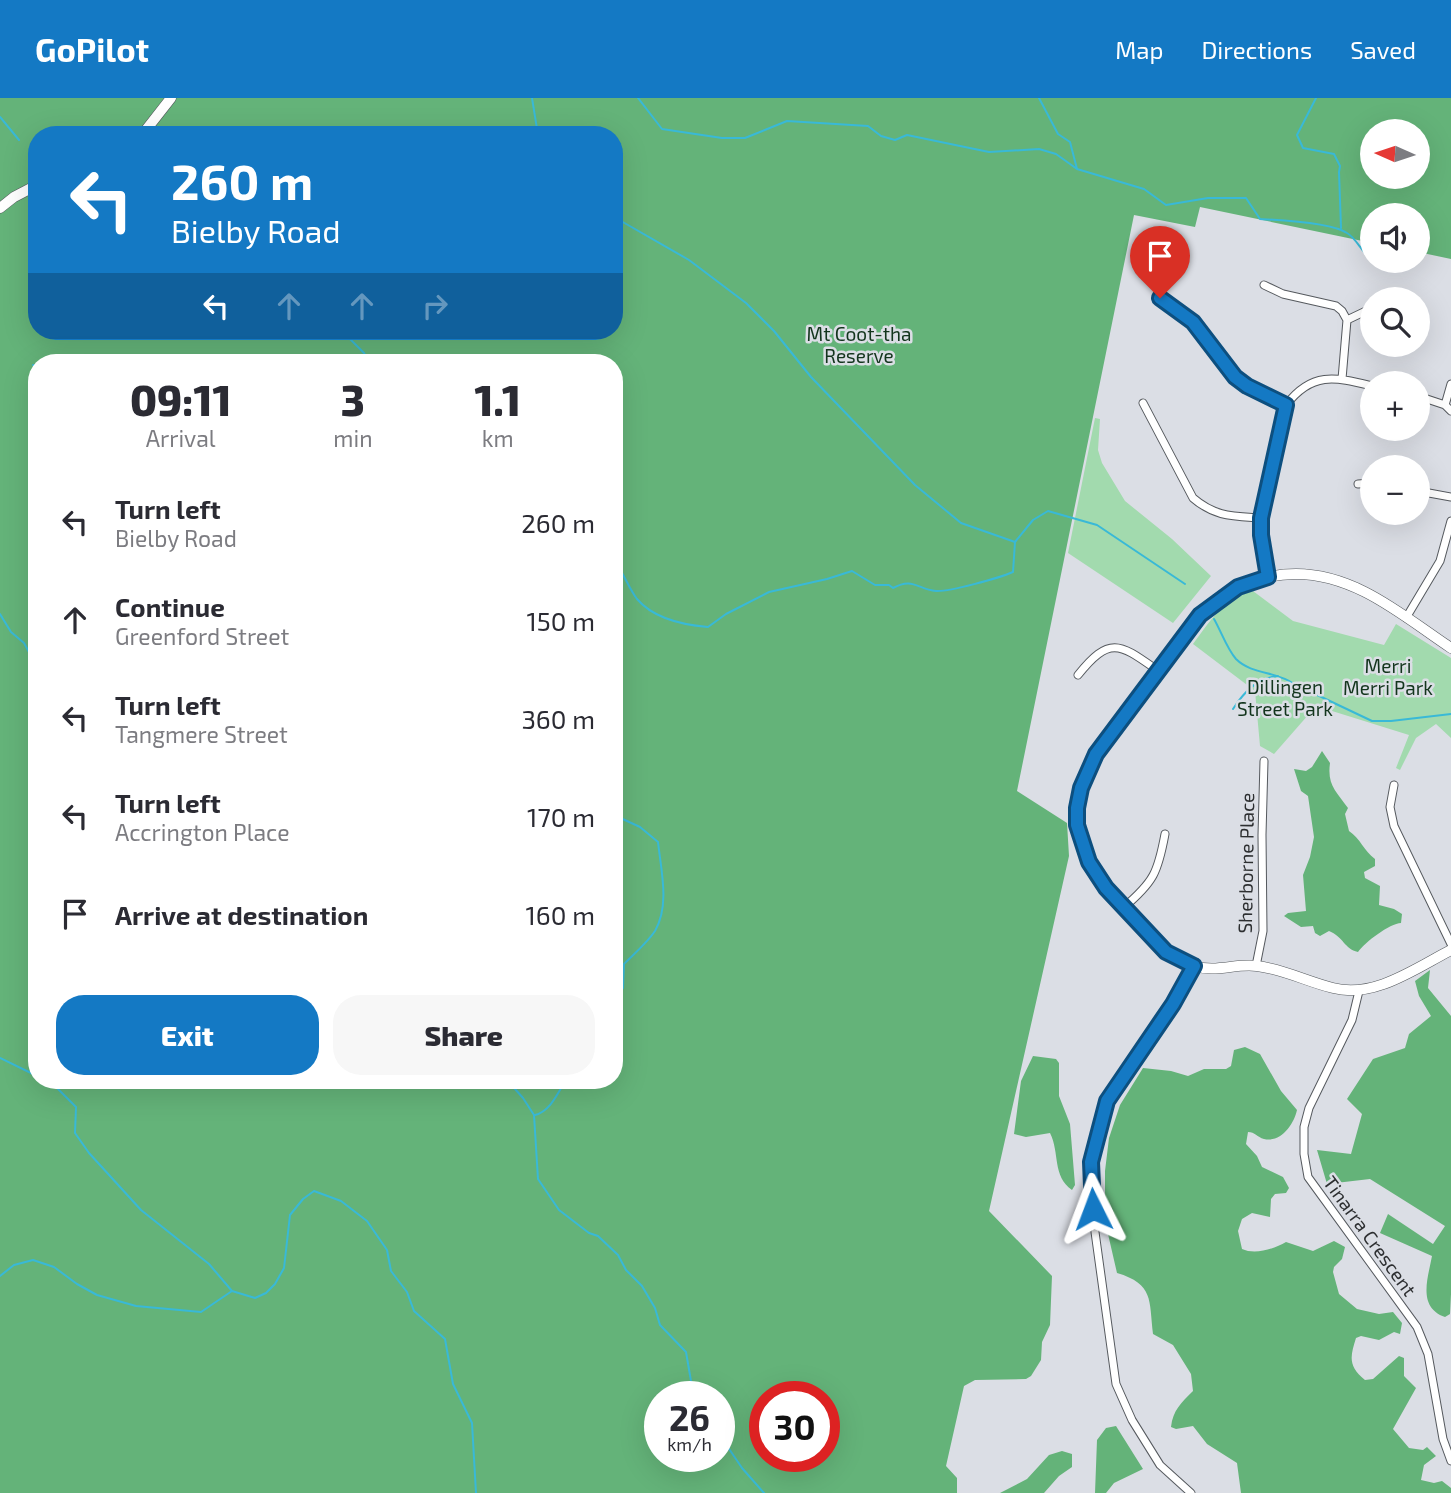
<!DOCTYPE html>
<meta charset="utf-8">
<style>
:root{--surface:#fff;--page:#f7f7f7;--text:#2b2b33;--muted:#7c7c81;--accent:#1479c4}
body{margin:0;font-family:"Exo 2",sans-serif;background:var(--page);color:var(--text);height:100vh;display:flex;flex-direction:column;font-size:26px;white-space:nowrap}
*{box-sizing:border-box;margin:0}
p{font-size:23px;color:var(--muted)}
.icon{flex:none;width:38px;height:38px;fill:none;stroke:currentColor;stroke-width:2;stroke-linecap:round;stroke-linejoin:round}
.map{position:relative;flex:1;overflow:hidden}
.details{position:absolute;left:28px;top:256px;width:595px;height:735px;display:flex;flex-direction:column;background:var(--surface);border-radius:28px;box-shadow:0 7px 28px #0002}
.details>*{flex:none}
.guide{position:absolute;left:28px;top:28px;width:595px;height:214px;border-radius:28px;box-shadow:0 7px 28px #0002;background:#1479c4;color:#fff;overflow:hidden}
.needle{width:46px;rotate:273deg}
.fabs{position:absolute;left:1360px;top:21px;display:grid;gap:14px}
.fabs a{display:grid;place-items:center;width:70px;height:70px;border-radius:50%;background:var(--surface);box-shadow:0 7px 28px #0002;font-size:35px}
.speed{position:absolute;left:644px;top:1283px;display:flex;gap:14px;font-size:35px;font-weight:700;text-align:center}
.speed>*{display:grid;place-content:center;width:91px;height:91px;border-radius:50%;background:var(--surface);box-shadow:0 7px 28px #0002;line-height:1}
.speed small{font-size:18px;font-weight:400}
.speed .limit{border:10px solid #d22;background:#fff;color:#111}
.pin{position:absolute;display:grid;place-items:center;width:60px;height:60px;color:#fff;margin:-72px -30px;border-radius:50% 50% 50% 0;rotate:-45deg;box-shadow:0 0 7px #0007}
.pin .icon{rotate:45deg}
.me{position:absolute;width:77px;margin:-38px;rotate:357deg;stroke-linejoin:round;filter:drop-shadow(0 0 5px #0008)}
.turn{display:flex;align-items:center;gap:24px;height:147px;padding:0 28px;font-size:32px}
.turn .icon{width:91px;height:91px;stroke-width:2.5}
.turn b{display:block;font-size:49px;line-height:60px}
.lanes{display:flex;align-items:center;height:66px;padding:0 28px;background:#0003;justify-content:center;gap:35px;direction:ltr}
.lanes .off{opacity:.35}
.eta{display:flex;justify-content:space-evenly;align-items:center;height:119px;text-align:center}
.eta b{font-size:42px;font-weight:800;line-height:49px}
.primary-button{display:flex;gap:14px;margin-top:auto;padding:14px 28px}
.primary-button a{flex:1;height:80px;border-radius:28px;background:var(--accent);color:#fff;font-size:28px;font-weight:800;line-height:80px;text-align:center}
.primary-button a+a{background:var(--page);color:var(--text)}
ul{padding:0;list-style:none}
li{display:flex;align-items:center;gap:21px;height:98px;padding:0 28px}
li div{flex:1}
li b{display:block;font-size:26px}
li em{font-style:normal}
header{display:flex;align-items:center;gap:42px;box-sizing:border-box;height:98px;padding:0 35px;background:var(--accent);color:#fff}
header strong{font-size:33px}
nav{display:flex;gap:38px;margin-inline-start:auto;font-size:24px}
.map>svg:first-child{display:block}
</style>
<header>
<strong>GoPilot</strong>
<nav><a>Map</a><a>Directions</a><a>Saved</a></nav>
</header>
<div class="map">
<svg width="1451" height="1395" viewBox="0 0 1451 1395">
<rect width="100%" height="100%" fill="#dbdee5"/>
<path fill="#a2daae" d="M1095,320L1100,321L1098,352L1102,365L1125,403L1172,441L1211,478L1173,525L1068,455Z
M1253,493L1293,523L1384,547L1396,526L1451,560V640L1436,626L1416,640L1400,672L1396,670L1409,637L1316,608L1274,656L1260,648L1255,593L1193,546C1210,523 1224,500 1253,493Z"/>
<path fill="#64b379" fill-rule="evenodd" d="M0,0H1451V161L1418,154V117H1372V145L1200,109L1195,129L1134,117L1017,693L1067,725L1069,758L989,1113L1052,1178L1050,1227L1042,1244L1041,1262L1031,1278L1026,1281L975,1282L964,1288L946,1368L957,1380V1395H0ZM1372,33H1418V79H1372ZM37,37H614V233H37ZM37,264H614V982H37ZM660,1298H719V1358H660ZM765,1298H824V1358H765Z
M1322,653L1330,665C1327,687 1336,693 1348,710L1345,716L1349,733C1360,740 1364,753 1375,761V768L1364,774L1365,780L1380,788L1379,807L1394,811L1402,816L1401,825C1390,825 1364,845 1358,854C1344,851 1344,839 1329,833L1320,838L1315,835L1313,828L1301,829L1284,818L1288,815L1306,813L1303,777L1310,759L1314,739L1308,698L1301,693L1294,671L1306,673L1312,669Z
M1430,872L1428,890L1451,918V1196L1450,1216L1445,1219C1417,1209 1428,1180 1432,1158L1380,1135L1388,1116L1433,1146L1445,1128L1370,1081L1327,1086L1317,1052L1351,1056L1362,1016L1347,1001L1373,961L1405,950L1409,936L1431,918L1419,898L1415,883Z
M1245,949L1260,956L1281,993L1297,1012C1294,1026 1281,1045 1264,1041C1257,1039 1255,1034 1248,1034L1246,1046L1257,1058L1262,1069L1283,1079L1289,1090L1286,1095L1275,1096L1271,1101L1270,1119L1252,1115L1242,1121L1238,1133L1242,1151C1255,1157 1274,1151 1286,1144L1313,1153L1334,1143L1345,1149L1342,1161L1334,1169L1333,1174L1339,1196L1357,1211L1379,1216L1393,1214L1402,1225L1400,1236L1394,1234L1379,1242L1361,1238L1356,1240C1350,1259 1348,1268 1365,1282L1373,1281L1399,1258L1404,1260V1278L1416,1290L1393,1331L1409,1350L1423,1352L1427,1349L1436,1358L1424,1367L1421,1382L1434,1385L1442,1383L1451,1390V1395H1241L1237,1365L1207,1346L1193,1328L1176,1331L1171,1329C1173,1312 1181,1305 1193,1293L1191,1276L1173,1247L1153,1236C1149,1202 1154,1186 1117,1175L1105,1123V1073L1109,1040L1120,1007L1143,970L1171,973L1188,978L1204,971H1226L1231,968L1234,952Z
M1033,958L1056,961L1059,965V998L1070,1026L1075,1087L1072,1092C1052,1078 1060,1055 1050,1035L1026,1039L1014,1036L1021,983Z
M1116,1328L1143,1371L1114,1385L1106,1395H1095L1097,1342L1106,1330Z
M1062,1353L1072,1356V1369L1059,1378L1044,1395H1000L1027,1381L1049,1357Z"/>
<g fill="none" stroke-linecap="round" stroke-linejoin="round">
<path stroke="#39b9d7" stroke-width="2" d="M532,0L538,37
M638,0L662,31L722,40H745L787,23L868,28L881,38L895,42L907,37L989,54L1039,51L1056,56L1077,71L1144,91L1166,107L1208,100H1246L1260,121C1280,122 1330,124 1347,135C1354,139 1359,148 1365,155
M1039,0L1058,36L1070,44L1077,71
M1316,0L1297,37L1303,50L1334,56L1340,68L1339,74L1341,130
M0,19L19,42
M308,30V37
M614,119L689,162L746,205L774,233L811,279L915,387L961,425L1015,444
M342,233L364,255L369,264
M33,267L37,268
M614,463C624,475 628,489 637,501C654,521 684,527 708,529L726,516L769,494L827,481L852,473L875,487H889L893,490C913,479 917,491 936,493C949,494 999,480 1013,474L1015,444L1033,422L1048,413L1097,427L1185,486
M0,516L11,534L24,545L37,569
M1214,521C1221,533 1227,551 1236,561C1252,577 1277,573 1294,586L1372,623H1391L1451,616
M1233,611C1244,594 1257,580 1278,578
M614,717L640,729L658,744C661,772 670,807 655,833C647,845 634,856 624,866L623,890L614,904
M0,960L37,978
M44,982L53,986L76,1009L75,1035L89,1055L141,1112L209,1166L232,1193
M507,982L523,1000L534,1017L538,1081L559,1112L589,1135L598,1138L618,1157L626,1172L642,1188L655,1210L660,1227L686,1254L691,1283L703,1298
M535,1017C551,1013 558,994 566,982
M0,1178L14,1167L33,1162L54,1169L77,1186L97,1197L136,1208L201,1214L232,1193L255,1200L266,1195L275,1186L284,1170L290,1117L303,1101L314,1093L341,1103L367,1123L387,1152L391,1173L407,1194L414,1213L445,1241L453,1286L472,1325L476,1395
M719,1336L742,1370L764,1395"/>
<defs>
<path id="street" d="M1264,187L1283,196L1336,208L1342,213L1347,222L1342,281
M1160,200L1193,224L1235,279L1247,288L1286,307
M1347,222L1368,212
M1418,298L1445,307L1451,313
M1143,305L1193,400C1215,419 1233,418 1261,420
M1445,307L1451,286
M1358,386L1372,385
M1418,393L1451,399
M1268,479L1261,437V420L1286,307C1312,273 1335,279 1372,288
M1406,520L1440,463L1451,423
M1078,577C1110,537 1120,546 1157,572
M1394,687L1390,709L1394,728L1451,846
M1123,810C1154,784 1158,774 1165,736
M1256,868L1263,833L1262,737L1264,663
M1359,893L1352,922L1309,1010L1304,1029V1056L1308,1079L1417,1229L1428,1256L1443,1341L1451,1363
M1191,1395L1160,1367L1132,1322L1116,1286L1095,1134L1091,1064L1107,1003L1173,906L1194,868"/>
<path id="secondary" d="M142,37L171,0
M0,110L14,99L37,87
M1451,550C1403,518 1356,476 1296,476C1271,476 1247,483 1226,496C1187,521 1158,572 1131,609C1116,628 1099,648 1088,670C1082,682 1078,697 1077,710C1074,752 1102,787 1129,816C1148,836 1167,860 1194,868C1216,875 1236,865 1257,868C1283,871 1308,884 1333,890C1374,901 1416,870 1451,852"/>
</defs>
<use href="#street" stroke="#55595e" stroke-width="9"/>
<use href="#secondary" stroke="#55595e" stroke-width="11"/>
<use href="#street" stroke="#fff" stroke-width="7"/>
<use href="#secondary" stroke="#fff" stroke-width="10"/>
</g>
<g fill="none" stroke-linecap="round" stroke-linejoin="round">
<defs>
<path id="route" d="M1093,1111L1091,1064L1107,1003L1173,906L1194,868L1166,854L1106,790L1089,764L1077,727V710L1081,690L1096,656L1200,517L1238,489L1268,479L1261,437V420L1286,307L1247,288L1235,279L1193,224L1160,200"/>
</defs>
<use href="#route" stroke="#0d4f7f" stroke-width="18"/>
<use href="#route" stroke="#1479c4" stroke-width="12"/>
</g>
<g text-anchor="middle" stroke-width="5" stroke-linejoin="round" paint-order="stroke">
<g font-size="19" fill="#13351d" stroke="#dbdee5">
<text x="859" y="243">Mt Coot-tha<tspan x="859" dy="22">Reserve</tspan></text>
<text x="1388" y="575">Merri<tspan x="1388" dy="22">Merri Park</tspan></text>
<text x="1285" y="596">Dillingen<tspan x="1285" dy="22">Street Park</tspan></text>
</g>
<g font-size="19" fill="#2d2f31" stroke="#dbdee5">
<text transform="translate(1246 765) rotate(-89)" y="7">Sherborne Place</text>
<text transform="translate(1370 1138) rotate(54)" y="7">Tinarra Crescent</text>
</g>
</g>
</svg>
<div class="fabs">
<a><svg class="needle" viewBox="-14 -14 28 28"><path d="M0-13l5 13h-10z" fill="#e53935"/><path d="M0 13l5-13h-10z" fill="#7c7c81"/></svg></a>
<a><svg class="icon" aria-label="sound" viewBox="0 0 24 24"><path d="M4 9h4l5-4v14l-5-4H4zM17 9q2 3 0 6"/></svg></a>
<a><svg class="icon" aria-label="search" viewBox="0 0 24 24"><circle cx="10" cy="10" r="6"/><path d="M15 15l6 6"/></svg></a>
<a>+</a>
<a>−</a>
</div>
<div class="speed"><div>26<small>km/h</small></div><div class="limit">30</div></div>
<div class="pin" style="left:1160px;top:200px;background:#d93025"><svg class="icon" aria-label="arrive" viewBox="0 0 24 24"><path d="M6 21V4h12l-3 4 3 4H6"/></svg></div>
<svg class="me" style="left:1093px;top:1111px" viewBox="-20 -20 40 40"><path d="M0-17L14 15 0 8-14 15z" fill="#1479c4" stroke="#fff" stroke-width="4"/></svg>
<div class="guide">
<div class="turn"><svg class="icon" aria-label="left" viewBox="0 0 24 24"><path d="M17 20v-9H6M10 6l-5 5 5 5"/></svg><div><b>260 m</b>Bielby Road</div></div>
<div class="lanes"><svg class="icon" aria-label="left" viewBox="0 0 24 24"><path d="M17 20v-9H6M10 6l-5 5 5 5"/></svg><svg class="icon off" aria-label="ahead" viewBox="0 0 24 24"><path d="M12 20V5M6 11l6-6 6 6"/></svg><svg class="icon off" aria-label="ahead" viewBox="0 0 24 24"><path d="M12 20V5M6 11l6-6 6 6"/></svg><svg class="icon off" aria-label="right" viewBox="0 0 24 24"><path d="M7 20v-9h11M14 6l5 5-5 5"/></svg></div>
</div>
<section class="details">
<div class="eta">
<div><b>09:11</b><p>Arrival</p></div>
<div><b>3</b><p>min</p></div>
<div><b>1.1</b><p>km</p></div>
</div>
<ul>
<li><svg class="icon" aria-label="left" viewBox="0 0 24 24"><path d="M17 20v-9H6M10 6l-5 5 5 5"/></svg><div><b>Turn left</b><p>Bielby Road</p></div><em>260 m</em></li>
<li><svg class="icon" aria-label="ahead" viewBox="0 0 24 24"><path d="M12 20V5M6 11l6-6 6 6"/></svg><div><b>Continue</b><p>Greenford Street</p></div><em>150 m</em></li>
<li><svg class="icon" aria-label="left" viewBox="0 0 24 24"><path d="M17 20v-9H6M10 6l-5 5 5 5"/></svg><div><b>Turn left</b><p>Tangmere Street</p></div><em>360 m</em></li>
<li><svg class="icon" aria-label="left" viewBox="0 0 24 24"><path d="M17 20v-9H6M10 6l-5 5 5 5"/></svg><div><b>Turn left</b><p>Accrington Place</p></div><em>170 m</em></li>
<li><svg class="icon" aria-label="arrive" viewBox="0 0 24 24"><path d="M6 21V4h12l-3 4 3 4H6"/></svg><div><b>Arrive at destination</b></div><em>160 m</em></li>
</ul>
<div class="primary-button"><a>Exit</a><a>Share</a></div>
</section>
</div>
